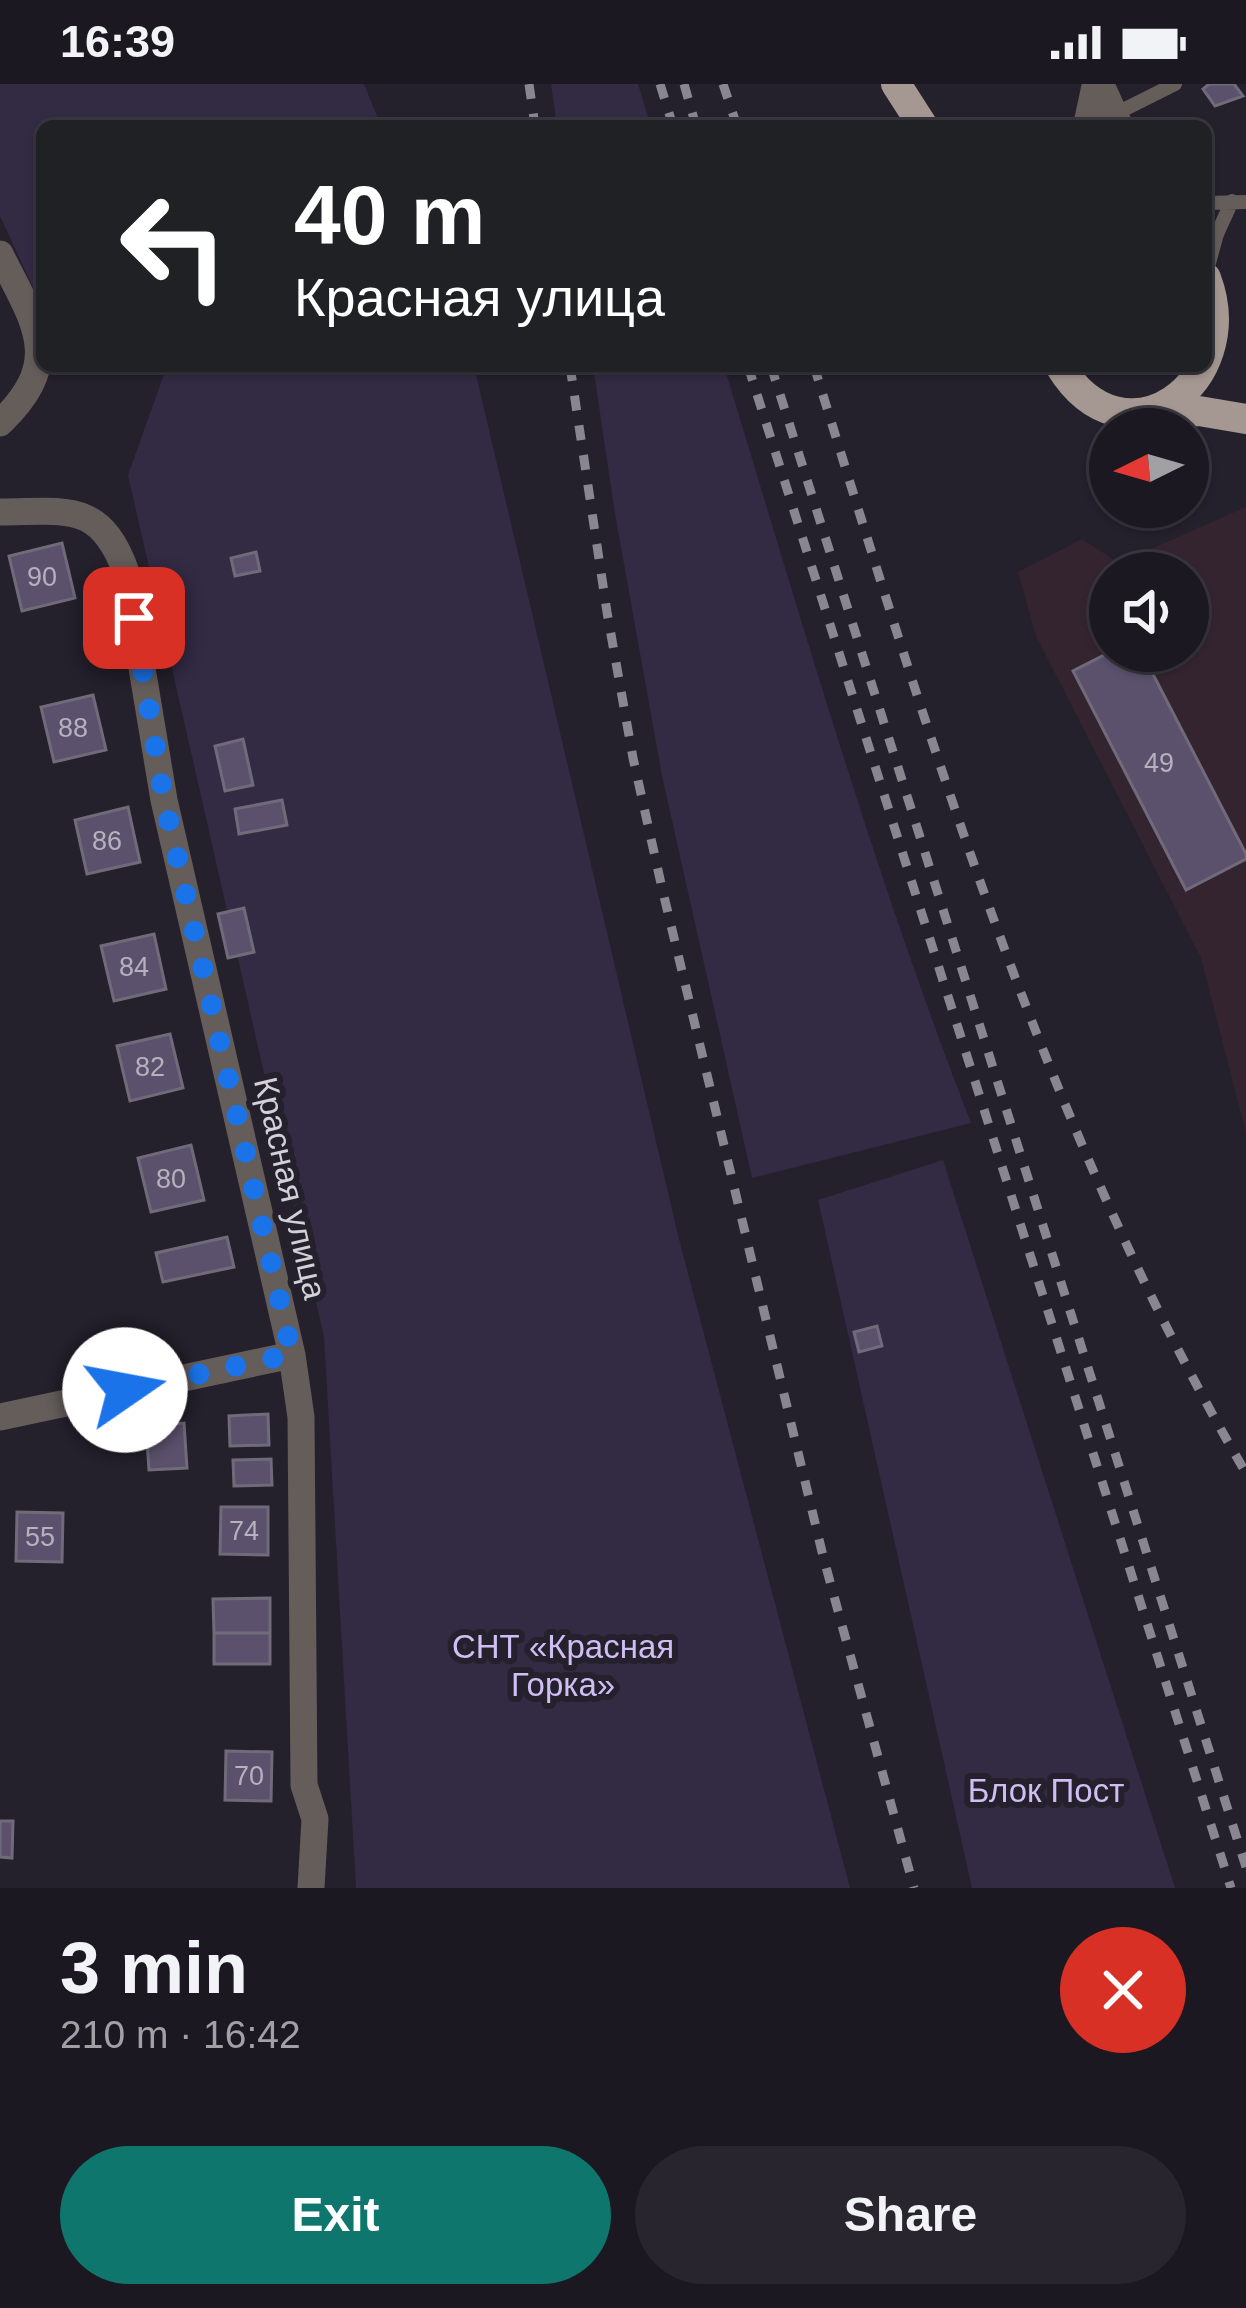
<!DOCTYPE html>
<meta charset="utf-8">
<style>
:root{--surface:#1b1821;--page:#28252e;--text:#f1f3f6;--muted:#a0a0a5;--line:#39373f;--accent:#0f766e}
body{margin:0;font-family:Arial,sans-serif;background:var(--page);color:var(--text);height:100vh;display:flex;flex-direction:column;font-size:45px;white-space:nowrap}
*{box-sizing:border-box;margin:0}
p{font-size:39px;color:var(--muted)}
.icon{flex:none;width:66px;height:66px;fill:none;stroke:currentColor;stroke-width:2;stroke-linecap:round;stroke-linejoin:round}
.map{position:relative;height:1804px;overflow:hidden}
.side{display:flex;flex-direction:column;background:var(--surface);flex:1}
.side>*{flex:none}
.hud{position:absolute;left:36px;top:36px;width:1176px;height:252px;border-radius:18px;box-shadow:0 3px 9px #0004,0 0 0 3px var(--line);background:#202124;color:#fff;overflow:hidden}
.needle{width:78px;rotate:265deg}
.buttons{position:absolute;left:1089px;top:324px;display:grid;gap:24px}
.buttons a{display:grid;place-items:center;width:120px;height:120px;border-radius:50%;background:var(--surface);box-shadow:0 3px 9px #0004,0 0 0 3px var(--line);font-size:60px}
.pin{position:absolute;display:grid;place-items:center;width:102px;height:102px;color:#fff;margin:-51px;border-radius:24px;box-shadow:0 6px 18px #0006}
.me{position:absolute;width:132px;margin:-66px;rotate:78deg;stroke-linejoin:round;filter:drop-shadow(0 0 9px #0008)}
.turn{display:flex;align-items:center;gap:42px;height:252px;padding:0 60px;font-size:54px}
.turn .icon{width:156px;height:156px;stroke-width:2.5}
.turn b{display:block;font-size:84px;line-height:102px}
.round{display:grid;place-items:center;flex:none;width:126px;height:126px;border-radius:63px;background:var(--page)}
.overview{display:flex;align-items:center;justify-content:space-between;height:204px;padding:0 60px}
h1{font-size:72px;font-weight:600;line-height:90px}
.action{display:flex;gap:24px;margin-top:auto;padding:24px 60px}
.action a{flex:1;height:138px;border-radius:72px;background:var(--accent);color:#fff;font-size:48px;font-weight:600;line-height:138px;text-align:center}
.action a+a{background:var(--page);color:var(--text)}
.status{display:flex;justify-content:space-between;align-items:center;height:84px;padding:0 60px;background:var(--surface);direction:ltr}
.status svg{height:33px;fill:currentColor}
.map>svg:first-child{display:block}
</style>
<div class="status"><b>16:39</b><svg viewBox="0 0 49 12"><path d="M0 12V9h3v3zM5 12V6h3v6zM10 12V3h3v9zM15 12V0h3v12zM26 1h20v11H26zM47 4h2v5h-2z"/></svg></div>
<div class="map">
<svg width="1246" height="1804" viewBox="0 0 1246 1804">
<rect width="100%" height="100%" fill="#24202c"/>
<path fill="#342430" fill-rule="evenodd" d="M1246,423V1049L1201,874L1036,552L1018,488L1082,455L1119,479ZM1110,489H1188V567H1110Z"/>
<path fill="#332a43" d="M0,0H364L381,42H42V223L0,132Z
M551,0H638L651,42H557Z
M167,282H474L679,1155L850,1804H356L324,1253L128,391Z
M593,282H724C801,535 875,792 971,1039L752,1094L662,692L615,430Z
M943,1076L1175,1804H972L818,1116Z"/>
<path fill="#5b516d" stroke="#706b79" stroke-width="3" d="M1209,0H1234L1243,12L1215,22L1203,5Z
M62,459L75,514L22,527L9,472Z
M256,468L260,487L235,492L231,474Z
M1112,567H1141L1246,770V775L1186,806L1073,587Z
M93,611L106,666L54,678L41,623Z
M243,655L253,701L225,707L215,662Z
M282,716L287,741L239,750L235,725Z
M128,723L140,778L87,790L75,736Z
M244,824L254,868L228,874L218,830Z
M154,850L166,905L114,917L101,862Z
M170,950L183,1004L130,1017L117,962Z
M191,1061L204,1116L151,1128L138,1074Z
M227,1153L234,1183L163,1198L156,1169Z
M877,1242L882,1262L859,1268L854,1248Z
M268,1330L269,1361L230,1362L229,1332Z
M184,1339L187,1384L149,1386L146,1342Z
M271,1375L272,1401L234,1402L233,1376Z
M221,1423H268V1471L220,1470Z
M17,1428L63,1429L62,1478L16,1477Z
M270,1514V1549H214L213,1515Z
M214,1549H270V1580H214Z
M226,1667L272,1668L271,1717L225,1716Z
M0,1737H13L12,1774L0,1773Z"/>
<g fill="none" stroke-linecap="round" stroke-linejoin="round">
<path stroke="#645d5a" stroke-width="14" d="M1115,30L1175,0
M1206,119L1246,118
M1206,190L1217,150L1232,117"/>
<path stroke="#645d5a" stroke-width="27" d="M0,170C34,239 66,276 0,339
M0,428C66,428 100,416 126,488L164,716L292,1271L301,1333L304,1701L315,1735L311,1804
M0,1333L292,1271"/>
<path stroke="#645d5a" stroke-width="30" d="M1099,0L1118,42
M1088,42L1097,0"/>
<path stroke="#a59791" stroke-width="30" d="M896,0L923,42
M1060,282C1124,387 1246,299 1206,194
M1166,329L1199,327L1246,335"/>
<path stroke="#898690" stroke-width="9" stroke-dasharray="15 15" stroke-linecap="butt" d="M529,0L535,42
M660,0L673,42
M684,0L696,42
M723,0L737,42
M570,282L607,528L633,674L662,804L823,1472L914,1804
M748,282L1231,1804
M771,282L1246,1783
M814,282C930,657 1046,1049 1246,1389"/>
</g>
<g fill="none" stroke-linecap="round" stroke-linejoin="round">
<path stroke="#1a73e8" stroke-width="21" stroke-dasharray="0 37.8" d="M125,1306L292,1270L164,716L134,534"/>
</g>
<g text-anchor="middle" stroke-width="12" stroke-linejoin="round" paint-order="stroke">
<g font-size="27" fill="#b5b1bd">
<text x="42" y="502">90</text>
<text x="73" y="653">88</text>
<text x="1159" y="688">49</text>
<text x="107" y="766">86</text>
<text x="134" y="892">84</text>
<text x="150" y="992">82</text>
<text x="171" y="1104">80</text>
<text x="244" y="1456">74</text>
<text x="40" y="1462">55</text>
<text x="249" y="1701">70</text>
</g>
<g font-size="33" fill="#d3d1d8" stroke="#24202c">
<text transform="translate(291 1104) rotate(77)" y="12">Красная улица</text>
</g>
<g font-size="33" fill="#d0bdf4" stroke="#24202c">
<text x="563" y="1574">СНТ «Красная<tspan x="563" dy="38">Горка»</tspan></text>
<text x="1046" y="1718">Блок Пост</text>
</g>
</g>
</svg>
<div class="buttons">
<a><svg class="needle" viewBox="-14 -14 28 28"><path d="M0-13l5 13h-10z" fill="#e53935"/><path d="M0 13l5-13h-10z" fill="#a0a0a5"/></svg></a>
<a><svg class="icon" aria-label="sound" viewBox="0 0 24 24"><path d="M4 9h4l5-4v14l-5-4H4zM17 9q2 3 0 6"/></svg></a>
</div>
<div class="pin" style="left:134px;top:534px;background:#d93025"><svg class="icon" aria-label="arrive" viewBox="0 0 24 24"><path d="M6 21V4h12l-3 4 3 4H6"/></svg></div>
<svg class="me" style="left:125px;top:1306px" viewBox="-20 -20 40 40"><circle r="19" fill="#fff"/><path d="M0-13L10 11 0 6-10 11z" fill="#1a73e8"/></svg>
<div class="hud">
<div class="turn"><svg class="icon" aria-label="left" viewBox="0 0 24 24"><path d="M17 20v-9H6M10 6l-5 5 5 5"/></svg><div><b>40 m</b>Красная улица</div></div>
</div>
</div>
<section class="side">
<div class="overview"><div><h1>3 min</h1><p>210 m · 16:42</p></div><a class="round" style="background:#d93025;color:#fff"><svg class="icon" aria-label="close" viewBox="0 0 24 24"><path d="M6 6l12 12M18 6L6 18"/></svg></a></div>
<div class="action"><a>Exit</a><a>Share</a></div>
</section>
